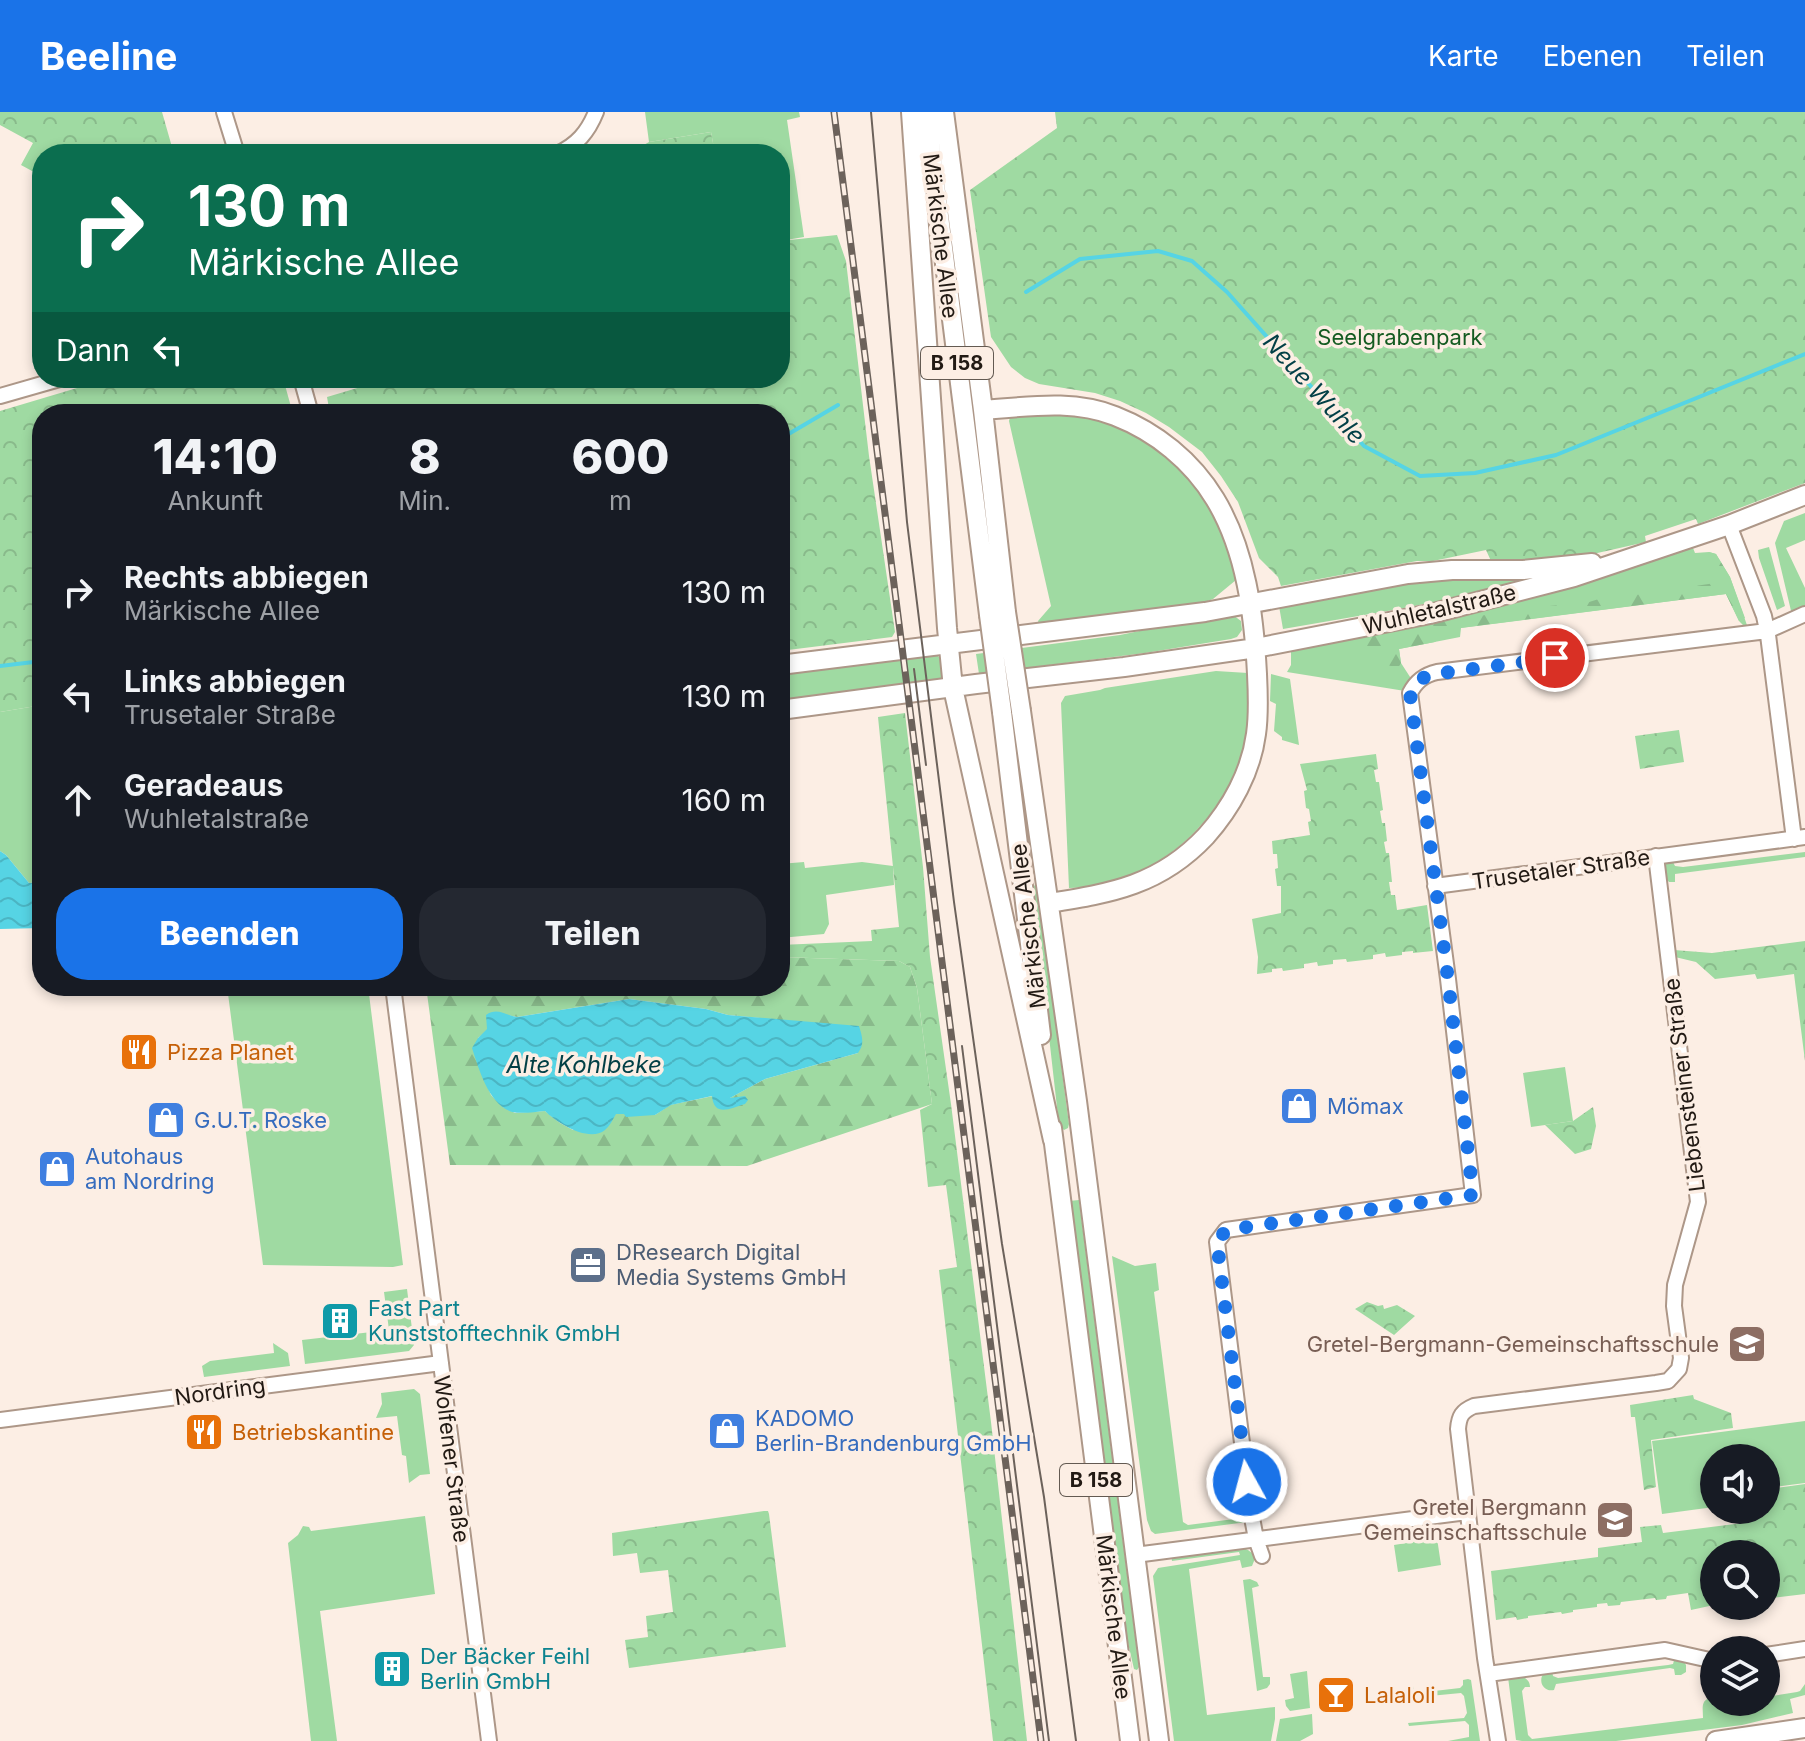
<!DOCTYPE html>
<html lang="de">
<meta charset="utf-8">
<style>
:root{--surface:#171b24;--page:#242831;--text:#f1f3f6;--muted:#9ea1a6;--accent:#1a73e8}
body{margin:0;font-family:Inter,sans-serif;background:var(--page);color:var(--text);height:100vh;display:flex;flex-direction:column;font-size:30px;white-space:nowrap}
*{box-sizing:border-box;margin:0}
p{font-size:26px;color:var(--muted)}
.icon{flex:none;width:44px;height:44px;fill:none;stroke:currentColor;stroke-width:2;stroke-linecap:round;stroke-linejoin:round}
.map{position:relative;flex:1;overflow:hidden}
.side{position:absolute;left:32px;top:292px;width:758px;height:592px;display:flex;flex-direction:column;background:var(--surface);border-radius:32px;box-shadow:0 4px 12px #0003}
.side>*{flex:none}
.hud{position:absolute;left:32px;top:32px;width:758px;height:244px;border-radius:32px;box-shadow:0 4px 12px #0003;background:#0b6e4f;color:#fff;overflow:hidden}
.buttons{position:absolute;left:1700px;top:1332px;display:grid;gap:16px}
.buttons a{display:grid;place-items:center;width:80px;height:80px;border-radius:50%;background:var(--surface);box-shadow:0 4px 12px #0003;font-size:40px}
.pin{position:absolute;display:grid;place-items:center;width:68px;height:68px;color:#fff;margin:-34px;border:4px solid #fff;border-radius:50%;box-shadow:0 2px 8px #0007}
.me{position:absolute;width:88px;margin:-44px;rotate:353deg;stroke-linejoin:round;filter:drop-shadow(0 0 6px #0008)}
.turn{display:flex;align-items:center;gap:28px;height:168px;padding:0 24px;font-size:36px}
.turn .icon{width:104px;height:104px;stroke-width:2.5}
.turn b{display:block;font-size:56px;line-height:68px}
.then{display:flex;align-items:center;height:76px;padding:0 24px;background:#0003;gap:16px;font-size:30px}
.eta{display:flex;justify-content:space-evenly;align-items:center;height:136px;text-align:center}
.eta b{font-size:48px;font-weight:800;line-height:56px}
.button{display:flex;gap:16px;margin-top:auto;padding:16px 24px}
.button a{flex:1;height:92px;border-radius:32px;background:var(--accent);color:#fff;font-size:32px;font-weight:800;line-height:92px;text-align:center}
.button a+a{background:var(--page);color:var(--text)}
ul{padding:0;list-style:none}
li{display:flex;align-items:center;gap:24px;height:104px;padding:0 24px}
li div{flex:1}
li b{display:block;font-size:30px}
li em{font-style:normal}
header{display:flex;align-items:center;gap:48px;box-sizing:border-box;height:112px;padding:0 40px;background:var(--accent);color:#fff}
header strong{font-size:38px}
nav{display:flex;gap:44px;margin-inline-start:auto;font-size:28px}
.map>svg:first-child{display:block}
</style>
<header>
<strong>Beeline</strong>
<nav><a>Karte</a><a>Ebenen</a><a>Teilen</a></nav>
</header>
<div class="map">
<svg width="1805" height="1629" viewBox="0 0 1805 1629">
<defs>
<pattern id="forest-firs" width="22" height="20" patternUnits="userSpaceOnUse" patternTransform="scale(2)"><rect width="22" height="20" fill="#9fdaa2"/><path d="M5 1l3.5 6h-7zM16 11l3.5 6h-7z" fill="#89ba8b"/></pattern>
<pattern id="park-crowns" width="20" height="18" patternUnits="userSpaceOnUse" patternTransform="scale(2)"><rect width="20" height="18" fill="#9fdaa2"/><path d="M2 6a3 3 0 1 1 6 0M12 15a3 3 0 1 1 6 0" fill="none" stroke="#89ba8b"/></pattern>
<pattern id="water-waves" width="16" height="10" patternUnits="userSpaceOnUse" patternTransform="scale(2)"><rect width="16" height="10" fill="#56d4e4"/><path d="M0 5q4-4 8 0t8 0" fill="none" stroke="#4bb5c3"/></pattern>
</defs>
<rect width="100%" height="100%" fill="#fceee4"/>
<path fill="#9fdaa2" d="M645,0H799L800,5L787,8L804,125L780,129V42H715L711,20L649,30Z
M1033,300C1051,302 1071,301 1088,304C1167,319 1224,392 1236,468L1213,487L1205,490L1039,512L1038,509L1051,494L1009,309L1010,305L1017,302Z
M1805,401V428L1786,436L1805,476V497L1792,503L1775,431L1784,409Z
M1769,435L1785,494L1777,498L1759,446L1758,438Z
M1693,436L1695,441L1709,440L1716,442L1730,465L1748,516H1746L1739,509L1726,482L1461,516L1460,525L1399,537L1401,551L1412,568L1405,579L1287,560L1291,553V538L1601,465Z
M1508,466L1514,468V474L1399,497L1283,517L1279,494L1411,471L1440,468Z
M1233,503L1241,509L1242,518L1237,525L1231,527L1145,541L979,562L976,542L1120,523L1178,511Z
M936,542C942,547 946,559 942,567L780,588V562Z
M1216,559L1248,561C1250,589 1251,620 1241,647C1215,718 1147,776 1069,776L1061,591L1065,584L1100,578L1105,576Z
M1271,562L1290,567L1299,633L1282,628V625L1274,619L1276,592L1270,589Z
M42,593V770L29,771L6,743L0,739V600Z
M1805,740V745L1675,762V770H1669L1665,765L1664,751L1672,748L1675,754L1683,755Z
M804,750L805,756L862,750L893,754L894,773L826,783L829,812L824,822L780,826V752Z
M1037,773L1069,1012L1068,1016L1064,1018L1059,1013L1032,774Z
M227,874H368L403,1153L393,1155L263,1153Z
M1565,955L1573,1009L1531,1015L1523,961Z
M1079,1088L1139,1555L1137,1558L1134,1557L1123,1509L1069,1089Z
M1112,1144L1135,1154L1156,1151L1159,1178L1154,1180L1183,1410L1188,1413L1242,1406L1246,1408L1247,1410L1155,1422L1151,1419L1147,1408Z
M407,1177L414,1233L409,1239L305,1252L302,1228L389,1218L384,1180Z
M273,1231L288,1241L290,1254L204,1265L202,1254L210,1249L274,1241Z
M414,1277L420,1282L430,1362L420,1363L409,1371L406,1344L402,1343L397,1304L376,1306L382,1292L381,1281Z
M1805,1309V1371L1767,1376L1768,1388H1766V1346H1714V1395L1662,1402L1652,1329Z
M425,1404L435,1482L320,1499L337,1629H311L288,1431L298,1423L303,1414L309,1415L311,1419Z
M1437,1426L1441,1453L1398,1460L1394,1433Z
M1241,1435L1248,1438L1256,1444L1252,1454L1242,1456L1240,1448L1189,1457L1207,1603L1275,1595V1607L1271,1629H1174L1153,1464L1158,1456L1240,1443L1239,1440L1172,1449L1171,1443Z
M1250,1467L1257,1470L1259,1474L1252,1476L1263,1565H1270V1572L1267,1576L1257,1579L1243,1468Z
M1675,1545L1682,1547L1686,1553V1560L1681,1563H1675L1674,1557L1670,1556L1556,1572L1554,1578C1545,1580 1539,1572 1542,1564L1545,1560L1552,1559L1553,1564L1558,1566L1668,1553L1673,1552Z
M1307,1559L1310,1596L1290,1599L1286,1594L1285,1588L1294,1586L1290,1562Z
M1520,1563C1526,1566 1530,1569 1530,1575H1525L1522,1579L1528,1623L1532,1627L1703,1606C1703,1596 1700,1588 1712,1585L1713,1591C1730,1592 1749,1590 1766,1590V1585L1797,1580L1800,1579L1805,1572V1583L1790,1587L1793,1601L1742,1613L1616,1629H1522L1516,1628L1508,1565Z
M1468,1567L1471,1568L1480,1629H1448L1469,1625V1613L1465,1609L1409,1614L1408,1611L1464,1606L1467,1601L1464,1584L1461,1581L1419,1585L1415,1588V1593C1403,1590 1402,1579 1413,1574L1414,1579L1417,1581L1460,1576L1463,1573V1568Z
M1312,1602L1313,1622L1300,1629H1276L1280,1607Z"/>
<path fill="url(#forest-firs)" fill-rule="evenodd" d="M1709,440L1716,442L1730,465L1745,506L1739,509L1726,482L1460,516L1444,521L1435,530L1399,537L1401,551L1398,556C1381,551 1364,547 1358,530L1362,523L1440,506L1457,508L1525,496L1586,491L1602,486L1643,482L1715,471Z
M780,845L899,849L910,855L917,876L932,992L747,1054L450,1053L426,874H780ZM629,887L706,897L728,903L760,906L858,941L765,967L726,988L713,984L670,993L655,1003L616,1001L573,1018L560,1011L545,999L515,1001L503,995L491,983L477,950L478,926L506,903L517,905Z"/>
<path fill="url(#park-crowns)" d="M0,0H162L174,42H42V56L32,59L21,53L33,31L0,13Z
M1055,0H1805V371L1698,412L1696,407L1645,424L1646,430L1593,442L1547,449L1477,452L1491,449L1486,438L1433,449H1417L1281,474L1278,465L1259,446L1238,390L1221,364L1202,340L1169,315L1146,301L1120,289L1095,281L1039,272L1025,266L1011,255L991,225L970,78L1057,16Z
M711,20L715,42H628L649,30Z
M837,123L846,149L869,344L895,520L892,525L780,539V302H330L327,285L391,266H780V129Z
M76,266H88L90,272L111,266H283L293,302H42V593L0,600V299L77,276Z
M905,601L923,755L930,845L951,992L991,1310L1027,1629H993L939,1158L957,1155L946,1073L928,1075L920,998L932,992L917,876L910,855L899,849L780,845V833L872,829L871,818L899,815L878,605Z
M1679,618L1684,650L1640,657L1635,624Z
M1376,642L1378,657L1374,658L1376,670H1379L1383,698L1380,699L1382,711H1385L1387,729L1384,730L1386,741H1389L1392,770H1389L1391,783H1395L1397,798L1427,793L1433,839L1413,841V839L1402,840V843L1386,845L1385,841L1373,843V847L1347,850L1346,847L1333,848V852L1318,854L1317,850L1304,852V856L1283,859L1282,856L1272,857V860L1257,862L1258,845L1252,807L1281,801V774H1277L1275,757L1278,756L1277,742H1273L1272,729L1310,723L1308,710L1311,709L1309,697L1306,696L1304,679L1307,678L1300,652Z
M1805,829V949L1794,862L1757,867L1755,862L1715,867L1696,850L1675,845L1674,838L1712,841Z
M1593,995L1596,1014L1591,1037L1575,1042L1545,1013L1573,1009Z
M1367,1190L1378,1194L1383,1193L1384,1197L1397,1193L1415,1204L1394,1223L1355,1197Z
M1693,1283L1694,1287L1731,1301L1733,1316L1651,1328L1656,1375L1644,1378L1635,1305H1631L1630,1293Z
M1805,1372V1482L1772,1486V1488L1766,1489V1442H1714V1493L1691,1498L1688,1481L1667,1484L1666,1487L1656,1488L1655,1486L1621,1490L1620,1493L1608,1494L1607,1491L1597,1492V1495L1573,1498V1500L1562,1502L1561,1500L1528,1504V1506L1517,1508L1516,1505L1496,1508L1491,1459L1598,1445V1436L1642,1430L1640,1415L1661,1413L1663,1421L1751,1410L1772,1391L1770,1377Z
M764,1399H768L769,1402L786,1535L629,1556L625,1528L648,1525L646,1504L673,1500L668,1458L640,1461L637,1441L613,1444L612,1421Z"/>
<path fill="url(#water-waves)" d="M0,739L6,743L29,771L42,770V816L0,817Z
M629,887L706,897L728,903L859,914C862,924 865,932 858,941L765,967L730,986L745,984L748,988L745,992C731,996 714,1006 712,984L671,993L655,1003L626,1005L624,1002H616C613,1007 610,1014 605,1018C589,1031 557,1011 545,999C535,1000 522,1002 512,1000C488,992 479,957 472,936L478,926L487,917L486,903C497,895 505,903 517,905Z"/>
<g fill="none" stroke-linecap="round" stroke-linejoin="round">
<path stroke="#56d4e4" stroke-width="4" d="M1026,180L1080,147L1158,139L1192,149L1227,180L1364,334L1420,364L1475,361L1556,343L1805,242
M780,327L838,293
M0,554L42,549"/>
<defs>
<path id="minor" d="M224,0L237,42
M557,42C577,33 588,20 596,0
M301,266L311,302
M0,284L63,266
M1729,413L1764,504L1768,523L1794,727
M1435,774L1805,725
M393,874L489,1629
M0,1308L441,1251
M1135,1443L1467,1400
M1262,1444L1256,1427L1250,1395L1217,1130L1226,1118L1473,1083L1448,867L1410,581C1416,569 1424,563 1437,560L1767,519L1805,502
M1766,1543L1805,1537
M1488,1562L1665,1538L1714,1549
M1498,1629L1485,1546L1458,1317C1459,1304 1462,1299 1474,1294L1656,1271L1668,1269L1679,1257L1681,1246L1674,1194L1675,1173L1698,1090L1656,744"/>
<path id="major" d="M911,0L947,516L953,576L1053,1028
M926,0L989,503
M944,0L983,298L1006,500
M983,298C1027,295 1072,287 1115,304C1156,320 1192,349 1215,387C1246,438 1254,503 1257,562C1258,582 1259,602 1256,622C1251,660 1231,696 1206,724C1160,773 1112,781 1049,791
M780,553L1205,500L1408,462L1452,458H1523L1592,451
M780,598L976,572L1124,555L1256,536L1430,502L1574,465L1729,413L1805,383
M1021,599L1077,989L1159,1629
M1002,600L1041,923
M1052,1016L1130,1629
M1716,1629L1805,1616"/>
</defs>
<use href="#minor" stroke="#ad9788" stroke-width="18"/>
<use href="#major" stroke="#ad9788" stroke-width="22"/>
<use href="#minor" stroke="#fff" stroke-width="14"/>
<use href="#major" stroke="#fff" stroke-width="18"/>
<path stroke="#6c625b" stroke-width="2" d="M871,0L907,410L954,790L1002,1132L1044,1385L1076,1629
M914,557L926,653
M962,934L1049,1629"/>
<defs>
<path id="rail" d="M834,0L1041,1629"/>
</defs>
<use href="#rail" stroke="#6c625b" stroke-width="7"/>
<use href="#rail" stroke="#fceee4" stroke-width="4" stroke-dasharray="12" stroke-linecap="butt"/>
<defs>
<path id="major-bridge" d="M1006,500L1021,599
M989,503L1002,600"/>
</defs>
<use href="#major-bridge" stroke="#ad9788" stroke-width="22" stroke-linecap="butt"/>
<use href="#major-bridge" stroke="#fff" stroke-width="18"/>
</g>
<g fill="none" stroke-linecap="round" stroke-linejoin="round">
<path stroke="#1a73e8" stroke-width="14" stroke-dasharray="0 25.2" d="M1247,1370L1217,1130L1226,1118L1473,1083L1448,867L1410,581L1414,574L1427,563L1555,546"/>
</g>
<defs>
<symbol id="restaurant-square" viewBox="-11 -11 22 22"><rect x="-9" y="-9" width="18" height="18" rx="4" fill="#e8710a" stroke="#fceee4"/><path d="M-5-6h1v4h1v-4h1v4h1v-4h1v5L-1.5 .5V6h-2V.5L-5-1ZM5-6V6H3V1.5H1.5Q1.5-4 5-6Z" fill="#fff"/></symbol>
<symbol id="shop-square" viewBox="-11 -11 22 22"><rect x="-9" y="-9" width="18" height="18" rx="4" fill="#3f7fe0" stroke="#fceee4"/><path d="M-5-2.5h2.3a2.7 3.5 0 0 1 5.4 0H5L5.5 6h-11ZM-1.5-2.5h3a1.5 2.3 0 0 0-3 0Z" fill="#fff"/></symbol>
<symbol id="office-square" viewBox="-11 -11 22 22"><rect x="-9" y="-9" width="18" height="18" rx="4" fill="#5c6f8a" stroke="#fceee4"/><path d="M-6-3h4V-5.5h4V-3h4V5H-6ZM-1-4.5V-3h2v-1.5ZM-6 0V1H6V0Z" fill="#fff"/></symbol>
<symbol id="building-square" viewBox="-11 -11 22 22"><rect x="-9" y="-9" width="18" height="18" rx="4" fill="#0f9aa8" stroke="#fceee4"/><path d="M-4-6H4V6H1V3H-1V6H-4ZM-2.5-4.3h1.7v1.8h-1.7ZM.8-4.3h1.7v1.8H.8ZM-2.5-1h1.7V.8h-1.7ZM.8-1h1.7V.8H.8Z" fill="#fff"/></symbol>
<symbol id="school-square" viewBox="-11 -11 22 22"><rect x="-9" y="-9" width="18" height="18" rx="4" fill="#8d6e63" stroke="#fceee4"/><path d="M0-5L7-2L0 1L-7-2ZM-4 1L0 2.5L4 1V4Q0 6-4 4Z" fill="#fff"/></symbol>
<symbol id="bar-square" viewBox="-11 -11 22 22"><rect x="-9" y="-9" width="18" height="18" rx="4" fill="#e8710a" stroke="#fceee4"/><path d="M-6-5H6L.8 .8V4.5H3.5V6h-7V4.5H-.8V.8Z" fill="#fff"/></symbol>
</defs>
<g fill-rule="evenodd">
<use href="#restaurant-square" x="117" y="918" width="44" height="44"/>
<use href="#shop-square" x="1277" y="972" width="44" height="44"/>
<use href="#shop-square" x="144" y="986" width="44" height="44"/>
<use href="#shop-square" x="35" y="1035" width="44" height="44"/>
<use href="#office-square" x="566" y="1131" width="44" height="44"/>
<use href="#building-square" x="318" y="1187" width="44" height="44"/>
<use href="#school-square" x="1725" y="1210" width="44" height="44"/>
<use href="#shop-square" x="705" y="1297" width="44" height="44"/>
<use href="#restaurant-square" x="182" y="1298" width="44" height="44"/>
<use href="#school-square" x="1593" y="1386" width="44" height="44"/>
<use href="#building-square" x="370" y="1535" width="44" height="44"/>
<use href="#bar-square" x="1314" y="1561" width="44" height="44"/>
</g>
<g text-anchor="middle" stroke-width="7" stroke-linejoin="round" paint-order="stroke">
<g fill="#fceee4" stroke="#635a52" stroke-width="2">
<rect x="921" y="235" width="72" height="32" rx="6"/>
<rect x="1060" y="1352" width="72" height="32" rx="6"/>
</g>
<g font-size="20" font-weight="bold" fill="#221a14">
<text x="957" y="258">B 158</text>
<text x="1096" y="1375">B 158</text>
</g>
<g font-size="22" fill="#221a14" stroke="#fceee4">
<text transform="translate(941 124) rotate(83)" y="8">Märkische Allee</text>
<text transform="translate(1439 497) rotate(-13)" y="8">Wuhletalstraße</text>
<text transform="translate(1561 757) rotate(-8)" y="8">Trusetaler Straße</text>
<text transform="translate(1028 814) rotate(-97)" y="8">Märkische Allee</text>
<text transform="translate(1684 973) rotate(-97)" y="8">Liebensteiner Straße</text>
<text transform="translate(220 1279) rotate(-8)" y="8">Nordring</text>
<text transform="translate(452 1347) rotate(83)" y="8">Wolfener Straße</text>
<text transform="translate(1114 1505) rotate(83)" y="8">Märkische Allee</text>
</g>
<g font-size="22" fill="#145b21" stroke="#fceee4">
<text x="1400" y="233">Seelgrabenpark</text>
</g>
<g font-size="22" fill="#c56008" stroke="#fceee4" text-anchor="start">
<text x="167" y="948">Pizza Planet</text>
<text x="232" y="1328">Betriebskantine</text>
<text x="1364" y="1591">Lalaloli</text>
</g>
<g font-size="22" fill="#366cbe" stroke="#fceee4" text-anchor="start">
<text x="1327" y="1002">Mömax</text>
<text x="194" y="1016">G.U.T. Roske</text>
<text x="85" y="1052">Autohaus<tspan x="85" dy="25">am Nordring</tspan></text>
<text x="755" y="1314">KADOMO<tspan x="755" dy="25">Berlin-Brandenburg GmbH</tspan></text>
</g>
<g font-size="22" fill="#4e5e75" stroke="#fceee4" text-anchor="start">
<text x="616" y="1148">DResearch Digital<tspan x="616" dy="25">Media Systems GmbH</tspan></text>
</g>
<g font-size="22" fill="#0d838f" stroke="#fceee4" text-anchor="start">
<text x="368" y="1204">Fast Part<tspan x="368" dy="25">Kunststofftechnik GmbH</tspan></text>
<text x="420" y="1552">Der Bäcker Feihl<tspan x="420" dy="25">Berlin GmbH</tspan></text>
</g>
<g font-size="22" fill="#785e54" stroke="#fceee4" text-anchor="end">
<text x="1719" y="1240">Gretel-Bergmann-Gemeinschaftsschule</text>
<text x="1587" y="1403">Gretel Bergmann<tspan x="1587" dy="25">Gemeinschaftsschule</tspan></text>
</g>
<g font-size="24" font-style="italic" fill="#023f46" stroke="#fceee4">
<text transform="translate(1314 277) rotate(48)" y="8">Neue Wuhle</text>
<text x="584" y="961">Alte Kohlbeke</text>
</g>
</g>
</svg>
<div class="buttons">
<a><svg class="icon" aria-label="sound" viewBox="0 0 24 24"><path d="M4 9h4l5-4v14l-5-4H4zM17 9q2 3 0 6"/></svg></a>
<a><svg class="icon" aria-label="search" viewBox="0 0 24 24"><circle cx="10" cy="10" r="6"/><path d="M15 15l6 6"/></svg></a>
<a><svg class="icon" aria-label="layers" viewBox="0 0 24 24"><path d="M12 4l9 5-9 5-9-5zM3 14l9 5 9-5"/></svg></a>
</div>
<div class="pin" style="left:1555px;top:546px;background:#d93025"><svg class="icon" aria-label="arrive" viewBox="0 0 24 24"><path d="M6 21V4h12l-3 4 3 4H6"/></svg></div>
<svg class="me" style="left:1247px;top:1370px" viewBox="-20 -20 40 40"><circle r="17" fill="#1a73e8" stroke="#fff" stroke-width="3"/><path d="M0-11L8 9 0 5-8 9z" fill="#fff"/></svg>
<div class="hud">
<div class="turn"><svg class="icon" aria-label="right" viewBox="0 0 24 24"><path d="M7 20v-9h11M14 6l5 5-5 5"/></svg><div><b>130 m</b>Märkische Allee</div></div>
<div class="then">Dann<svg class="icon" aria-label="left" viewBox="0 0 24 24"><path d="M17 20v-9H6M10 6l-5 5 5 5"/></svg></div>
</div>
<section class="side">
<div class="eta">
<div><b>14:10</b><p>Ankunft</p></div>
<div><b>8</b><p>Min.</p></div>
<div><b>600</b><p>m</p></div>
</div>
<ul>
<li><svg class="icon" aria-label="right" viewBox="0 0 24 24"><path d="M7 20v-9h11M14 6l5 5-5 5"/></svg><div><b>Rechts abbiegen</b><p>Märkische Allee</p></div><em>130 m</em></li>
<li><svg class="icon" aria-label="left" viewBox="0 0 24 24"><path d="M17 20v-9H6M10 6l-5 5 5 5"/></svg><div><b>Links abbiegen</b><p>Trusetaler Straße</p></div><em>130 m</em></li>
<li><svg class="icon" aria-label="ahead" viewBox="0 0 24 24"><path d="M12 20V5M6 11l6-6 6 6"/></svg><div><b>Geradeaus</b><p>Wuhletalstraße</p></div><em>160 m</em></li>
</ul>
<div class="button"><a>Beenden</a><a>Teilen</a></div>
</section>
</div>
